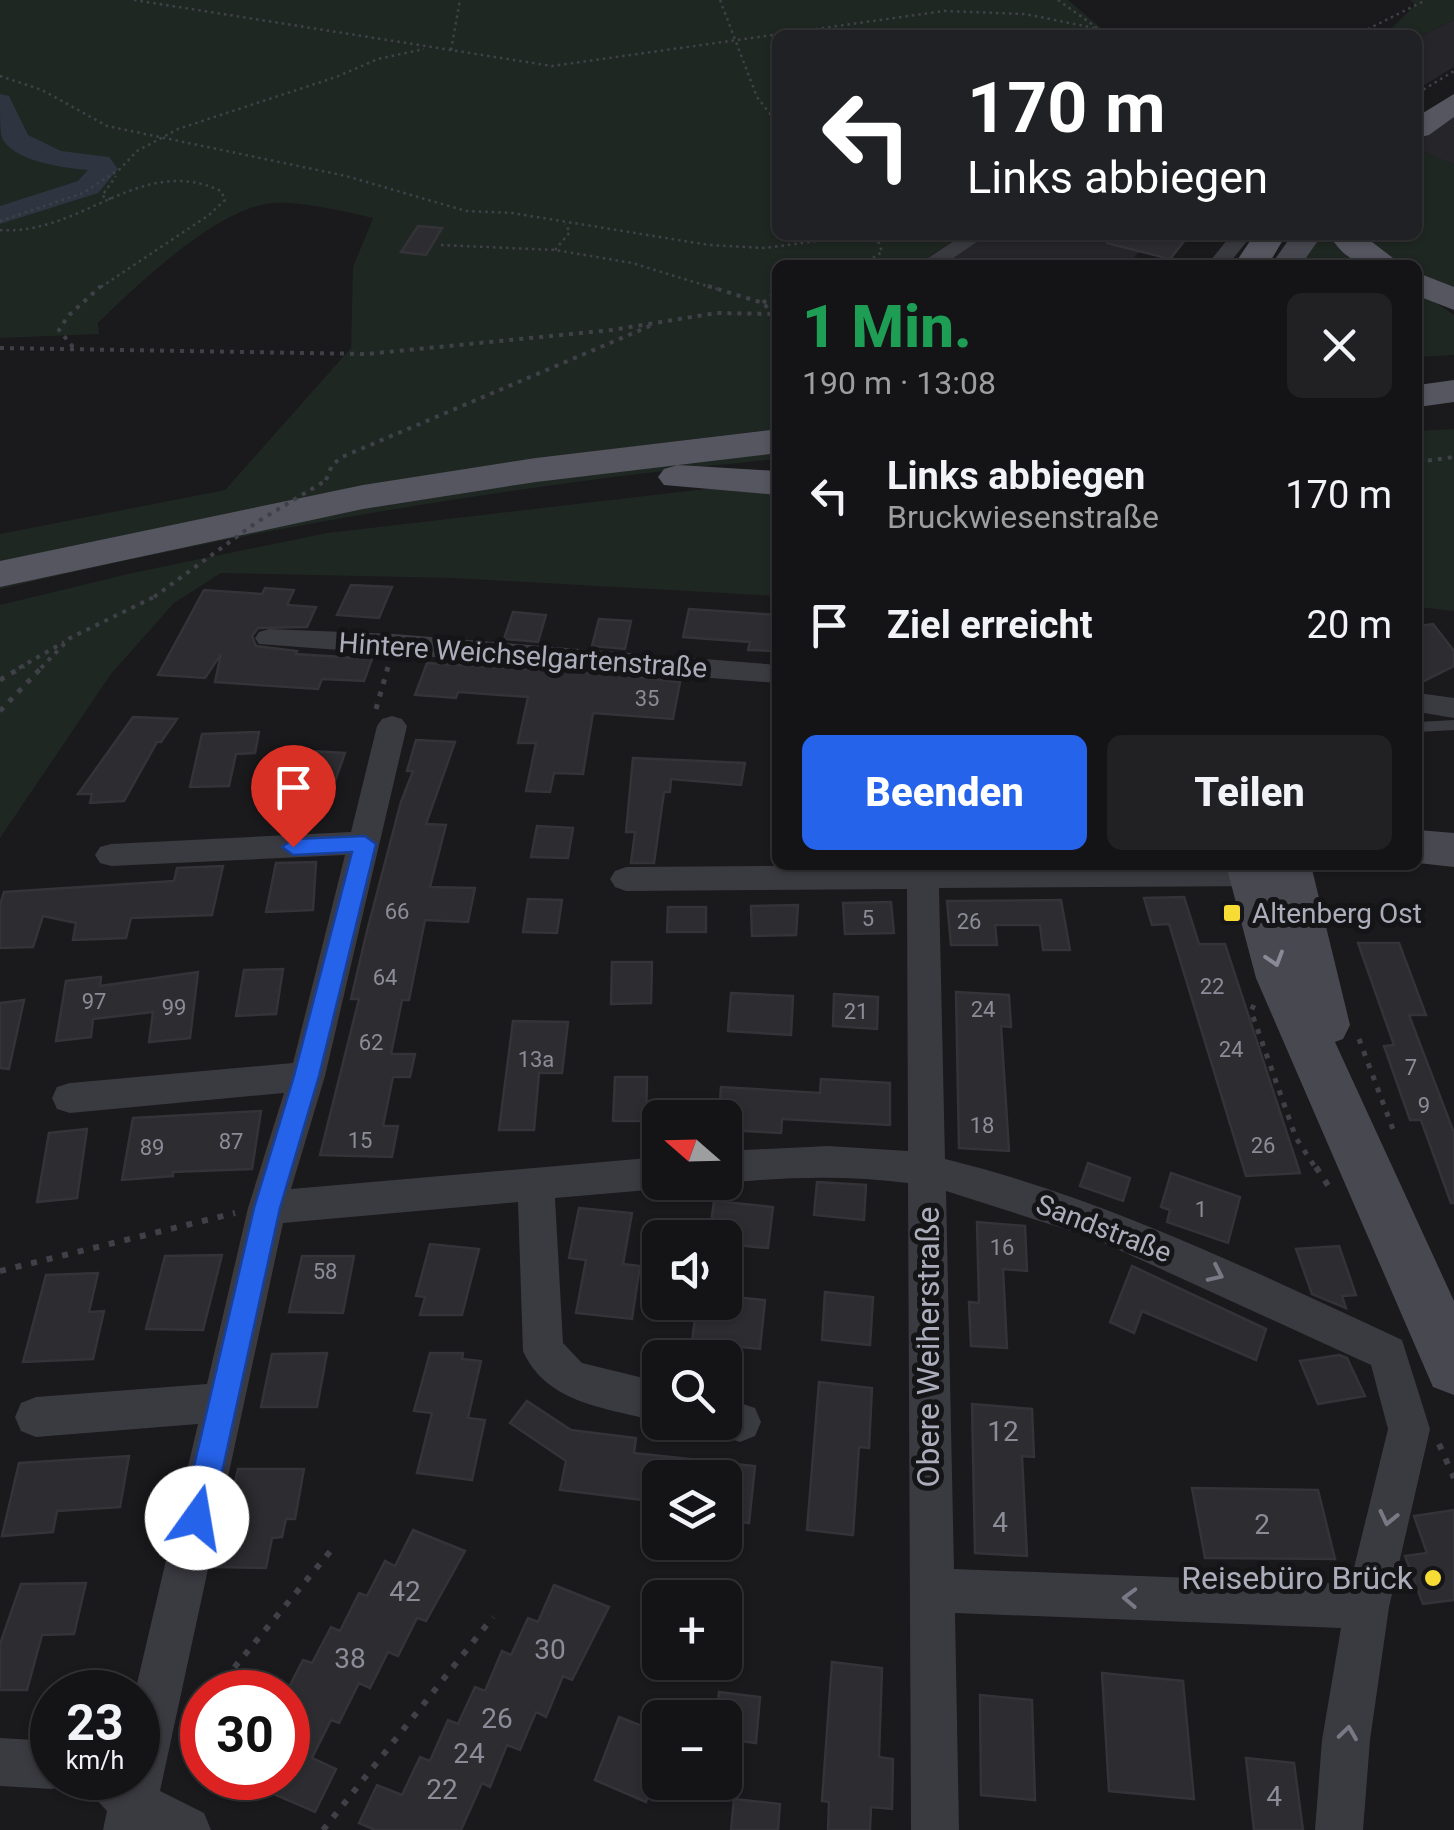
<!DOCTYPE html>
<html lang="de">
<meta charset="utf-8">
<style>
:root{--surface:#141315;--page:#212022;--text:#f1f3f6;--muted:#9d9ea0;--line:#333234;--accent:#2563eb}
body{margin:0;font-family:Roboto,sans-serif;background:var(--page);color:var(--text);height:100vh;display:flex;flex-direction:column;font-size:38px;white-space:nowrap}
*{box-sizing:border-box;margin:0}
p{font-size:32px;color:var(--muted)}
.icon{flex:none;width:55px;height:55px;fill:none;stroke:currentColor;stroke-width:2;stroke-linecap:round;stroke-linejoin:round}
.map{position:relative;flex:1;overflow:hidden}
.sheet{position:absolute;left:772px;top:260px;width:650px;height:610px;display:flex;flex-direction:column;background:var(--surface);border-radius:15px;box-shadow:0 2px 8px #0004,0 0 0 2px var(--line)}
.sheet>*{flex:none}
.top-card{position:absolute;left:772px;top:30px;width:650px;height:210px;border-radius:15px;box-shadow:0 2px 8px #0004,0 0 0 2px var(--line);background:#202124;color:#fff;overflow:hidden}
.needle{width:65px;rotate:290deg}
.tools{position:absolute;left:642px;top:1100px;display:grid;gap:20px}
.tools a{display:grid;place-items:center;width:100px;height:100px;border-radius:15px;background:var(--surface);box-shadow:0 2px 8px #0004,0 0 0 2px var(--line);font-size:50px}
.speed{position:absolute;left:30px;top:1670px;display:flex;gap:20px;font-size:50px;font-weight:700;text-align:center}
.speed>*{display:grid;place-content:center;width:130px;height:130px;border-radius:50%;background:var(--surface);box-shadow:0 2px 8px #0004,0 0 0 2px var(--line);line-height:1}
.speed small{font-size:25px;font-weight:400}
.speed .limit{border:15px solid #d22;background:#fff;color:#111}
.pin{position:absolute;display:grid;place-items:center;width:85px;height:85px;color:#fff;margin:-102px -42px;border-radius:50% 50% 50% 0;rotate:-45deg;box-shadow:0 0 10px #0007}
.pin .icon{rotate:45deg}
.me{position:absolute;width:110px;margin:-55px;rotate:13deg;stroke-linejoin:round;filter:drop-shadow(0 0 8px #0008)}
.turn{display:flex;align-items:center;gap:35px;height:210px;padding:0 30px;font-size:45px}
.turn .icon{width:130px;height:130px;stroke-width:2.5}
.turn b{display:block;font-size:70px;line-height:85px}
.round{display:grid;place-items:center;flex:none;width:105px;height:105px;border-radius:15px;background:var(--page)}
.head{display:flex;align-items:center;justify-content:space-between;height:170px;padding:0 30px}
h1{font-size:60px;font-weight:800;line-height:75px;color:#1e9e55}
.primary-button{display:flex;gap:20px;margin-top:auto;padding:20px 30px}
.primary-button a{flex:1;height:115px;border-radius:15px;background:var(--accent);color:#fff;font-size:40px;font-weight:800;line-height:115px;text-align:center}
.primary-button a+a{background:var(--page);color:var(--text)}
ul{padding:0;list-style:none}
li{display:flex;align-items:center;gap:30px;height:130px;padding:0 30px}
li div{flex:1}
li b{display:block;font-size:38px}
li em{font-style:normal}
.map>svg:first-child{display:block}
</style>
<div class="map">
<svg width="1454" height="1830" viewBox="0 0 1454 1830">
<rect width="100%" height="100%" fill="#1a191c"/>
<path fill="#262529" d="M1454,20V67L1418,89V38Z
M1454,115V165L1421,151L1418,142Z
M963,235H1157L1134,257L1179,265H915Z"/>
<path fill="#1f2722" d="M0,0H1068L1100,27L1117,35H778V235H963L915,265H778L777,429L541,458L0,566V534L225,490L351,348L353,267L373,218C347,212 300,201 274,203C219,206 136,286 98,323L99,334L0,338Z
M1410,0H1454V20L1418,38L1368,35L1393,27L1415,5Z
M1418,145L1422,151L1454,165V291L1418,275V265H1393L1351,235H1418Z
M1321,235H1338L1375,265H1300Z
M1418,291L1454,315V355L1418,357Z
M1454,429V611L1418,607V431Z
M777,449V459C515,484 256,528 0,589V581L386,500Z
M714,488L777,494V596L453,578L221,573L174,603L111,674L0,838V605L132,573L327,533Z"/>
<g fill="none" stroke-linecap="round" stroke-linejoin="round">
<path fill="#2e3540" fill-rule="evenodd" d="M0,94L9,96L28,135L61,151L109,157L118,169L98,193L0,224V206L78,181L88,170C64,168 9,161 1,135C0,123 0,107 0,94Z"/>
</g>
<path fill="#2d2c30" stroke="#343338" stroke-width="2.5" d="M418,226L442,228L426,255L401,252Z
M1108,235H1189L1170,259L1107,243Z
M351,585L392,587L379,618L337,615Z
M265,588L294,590L287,605L316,607L307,627L258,628L252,636L256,646L297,651L296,654L372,659L364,681L322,679L318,689L215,682L221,654L205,678L158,675L204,590L262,594Z
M689,609L778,615L774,651L748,650L750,642L683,637Z
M513,612L546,615L538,642L504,639Z
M599,619L631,621L625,649L592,646Z
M1433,624L1454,651V666L1418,684V626Z
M427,663L619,675L680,682L673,719L593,713L583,774L554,773L550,792L526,791L536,743H518L528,697L458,692L456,698L415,695Z
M133,717L177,719L161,742H157L124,801L90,803L92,794H78Z
M259,732L255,753L236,754L229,786L190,787L202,734Z
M416,740L455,742L426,824L446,825L430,887L475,888L468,922L425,920L409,1000H402L391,1054H415L410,1077H393L383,1126H398L392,1157L320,1155L359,999H351L367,931L401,802L413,771H407Z
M292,750L345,753L335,781L281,778Z
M633,758L745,763L741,785L671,779L670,792H664L654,863H631L635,832H626Z
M537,826L573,828L568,858L531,857Z
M316,862L313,910L266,912L276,863Z
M223,866L212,915L131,918L126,938L73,940L76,923L43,916L33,947L0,948V905L4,892L174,881L177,868Z
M1184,897L1199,944H1225L1300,1173L1246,1176L1169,924L1152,925L1144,898Z
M528,899L562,900L557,933L523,932Z
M1061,900L1070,950H1043L1040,925H995L997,945H951L947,901Z
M891,902L894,933L845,934L843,903Z
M798,905L796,935L752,936L751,906Z
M668,907H706V932H667Z
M1358,943H1399L1426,1015H1409L1454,1133V1203H1451L1421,1120H1410L1384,1046L1394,1045Z
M612,962H652L651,1003L611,1004Z
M283,969L276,1014L236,1016L244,970Z
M198,972L190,1038L149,1042L153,1012L93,1019L91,1037L56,1041L66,981L101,977L100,986Z
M956,992L1009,995L1011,1027L1001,1026L1009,1151L959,1148Z
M731,993L793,996L791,1035L728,1031Z
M834,994L878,997L877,1029L833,1026Z
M24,1000L9,1069L0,1068V1003Z
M513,1021L568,1022L562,1073H539L534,1130H499Z
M615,1077H647L646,1121H613Z
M821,1079L890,1083V1125L782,1119L781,1133L725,1130V1118H719L721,1087L820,1093Z
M261,1111L252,1169L173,1172V1176L122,1180L133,1118Z
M87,1129L77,1198L37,1202L49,1133Z
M1088,1163L1130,1178L1123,1201L1080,1186Z
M1171,1173L1240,1197L1228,1243L1167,1222L1170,1210L1161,1207Z
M817,1182L866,1185L864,1220L814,1215Z
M714,1201L773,1207L768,1248L725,1244V1238H709Z
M579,1208L632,1213L623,1264L640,1266L632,1319L576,1313L586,1260L569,1258Z
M977,1222L1025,1226L1027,1271L1003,1269L1007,1348L971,1346L969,1302L979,1303Z
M430,1244L479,1249L462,1315H420L425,1297L416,1296Z
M1339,1246L1356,1295L1342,1296L1346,1308L1312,1294L1296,1249Z
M222,1255L203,1330L146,1329L165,1256Z
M302,1256H354L343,1313L289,1312Z
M1132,1266L1266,1329L1256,1360L1142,1311L1134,1333L1110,1322Z
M98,1273L89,1312L104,1311L93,1359L23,1362L46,1275Z
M825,1292L873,1297L870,1345L822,1340Z
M725,1296L765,1300L760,1349L692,1342L697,1302H725Z
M327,1353L317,1407H261L272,1354Z
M430,1353H463L462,1359L481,1361L468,1418L485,1420L472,1480L417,1473L432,1413L414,1411Z
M1339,1355L1347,1358L1365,1396L1318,1404L1300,1361Z
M819,1382L872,1388L869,1448L859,1447L853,1535L807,1530Z
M527,1401L571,1430L636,1438L634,1453L755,1466L749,1523L725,1520V1478H660V1502L560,1490L566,1461L510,1423Z
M972,1404L1032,1409L1034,1457L1022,1456L1027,1556L975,1553Z
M129,1456L120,1507L57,1511L53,1532L2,1536L19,1463Z
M238,1469H304L295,1519H286L282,1537L272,1538L266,1568L216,1567Z
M1192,1488L1318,1490L1335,1559L1205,1558Z
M1454,1510V1600L1423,1604L1405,1556L1427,1553L1414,1516Z
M413,1530L465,1551L426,1621L417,1618L398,1656L388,1652L370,1688L359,1683L339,1723L331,1720L312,1758L336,1769L315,1812L237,1778H288V1689L303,1660L312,1663L331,1627L340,1631L359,1593L367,1596L385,1561L395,1566Z
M86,1583L74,1634L42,1635L27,1690H0V1644L21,1584Z
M554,1585L609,1607L572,1680L563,1676L546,1717L536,1712L520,1750L507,1745L490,1787L482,1783L461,1830H375L359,1823L377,1785L402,1795L420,1757L430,1761L448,1720L458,1724L475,1687L485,1691L502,1651L511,1655L528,1618L538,1622Z
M832,1662L882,1668L879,1757L893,1759L892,1809L871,1807L870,1830H828L829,1802L822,1801Z
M1102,1673L1183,1681L1194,1799L1109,1791Z
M719,1692L760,1697L756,1743L725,1739V1718H717Z
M980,1695L1032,1700L1035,1800L981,1795Z
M619,1717L660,1733V1796L649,1791L646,1802L595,1780Z
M1246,1758L1294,1763L1303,1830H1254Z
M734,1799L780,1804L778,1830H731Z"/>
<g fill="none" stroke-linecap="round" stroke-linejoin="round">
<path stroke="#404148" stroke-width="2.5" stroke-dasharray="2.5 4" stroke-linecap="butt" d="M134,0L552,66L944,11L1025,14L1094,28
M720,0L757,97L778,124
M1058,0L1107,35
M1125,35H1139
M1356,35L1426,0
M451,50L460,0
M0,76L42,90L107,126L346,176L466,211L512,213L709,245L765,248L861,235
M1418,93L1454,71
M111,199L102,196L116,176
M0,221L83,193L120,169L137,151L178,129L336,77L378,59L424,49
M0,230C81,236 141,153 221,191L225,200L209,215L98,289
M441,245L555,250L632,263L717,289
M555,250L570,232L565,224
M862,265L882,252L876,235"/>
<path stroke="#404148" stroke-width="4" stroke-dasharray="4 6" stroke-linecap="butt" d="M708,286L763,303L772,312
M763,303L778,289
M73,347L59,330L68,316L101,286
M0,348L367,354L612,330L716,313L778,314
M1418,462L1454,457
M326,480L332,465L342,457L650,326
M778,528V538
M19,668L64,642
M41,668L70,638L154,597"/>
<path stroke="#404148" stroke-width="5" stroke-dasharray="5 8" stroke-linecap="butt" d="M0,680L24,666
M376,709L388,667
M0,711L43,666
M1254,1005L1251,1011L1296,1138L1317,1170
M1359,1039L1394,1132"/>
<path stroke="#404148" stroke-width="6" stroke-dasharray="6 10" stroke-linecap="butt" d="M1316,1167L1331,1190
M0,1271L235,1213
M1439,1444L1454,1478
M214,1692L333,1548
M189,1723L202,1707
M323,1830L493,1617"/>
<path fill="#3a3a41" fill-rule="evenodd" d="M1454,720V730L1418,732V722Z"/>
<path fill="#3a3a41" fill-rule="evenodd" d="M963,235H987L943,265H918Z
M1231,235H1252L1228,265H1207Z
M269,629L394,634L778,665V683L259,644L255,638L259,632Z
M1418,693L1454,698V718L1418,712Z
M392,716L402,719L407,726L325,1076L291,1189L660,1157V1182L673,1184L660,1189L555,1198L563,1343L582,1363L660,1382V1422C609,1408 547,1405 523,1351L518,1202L283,1223L160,1791L204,1813L211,1830H103L107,1811L92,1795L85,1778H138L135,1692L198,1424L36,1437L21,1431L15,1417L21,1403L36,1397L207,1384L248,1208L284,1093L70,1113L57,1109L52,1098L57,1087L70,1083L293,1063L345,855L111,866L100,863L95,855L100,847L111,844L351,832L377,726L382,719Z
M907,865H1280L1287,874L1282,882L1271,886L939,888L945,1159C1105,1198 1253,1271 1402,1340L1430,1429L1389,1607L1370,1740L1363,1830H1315L1322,1740L1341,1628L955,1613L959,1830H911L908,1183C847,1175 786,1177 725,1183L724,1182L725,1151L828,1146L908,1151L907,889L626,891L615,887L610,879L615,871L626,867ZM946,1191L1093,1238L1371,1365L1388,1429L1350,1584L954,1569Z
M725,1398L755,1408L761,1422L755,1436L740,1442L710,1432L706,1422H725Z
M0,1738L52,1741V1778H71L69,1782L52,1789L0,1786Z"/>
<path fill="#484851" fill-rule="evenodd" d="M1292,235H1322L1301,265H1271Z
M1418,830L1454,833V867L1418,863Z
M1226,865H1311L1350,1025L1343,1039L1335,1042L1454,1301V1395L1433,1387L1256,978Z"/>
<path fill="#565660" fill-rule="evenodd" d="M1454,94V117L1429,135L1418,138V116Z
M1254,235H1286L1268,265H1234Z
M1329,235H1363L1402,265C1365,265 1351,268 1329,235Z
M1418,273L1454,287V310L1418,296Z
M1454,380V402L1418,407V385Z
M778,429V453L536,482L363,509L0,587V561L363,485L536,458Z
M678,465L778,471V495L664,485L658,477L664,469Z"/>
<path stroke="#404148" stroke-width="4" stroke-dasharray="4 6" stroke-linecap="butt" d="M154,597L257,522L325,481"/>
</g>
<defs><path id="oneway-chevron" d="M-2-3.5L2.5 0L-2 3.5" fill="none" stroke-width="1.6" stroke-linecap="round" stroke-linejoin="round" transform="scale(2.5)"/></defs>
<use stroke="#888a96" href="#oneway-chevron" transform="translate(1275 959) rotate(73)"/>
<g stroke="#787984">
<use href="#oneway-chevron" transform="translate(1216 1274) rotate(25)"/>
<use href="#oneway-chevron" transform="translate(1388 1518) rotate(103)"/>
<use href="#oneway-chevron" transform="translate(1130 1598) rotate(-178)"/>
<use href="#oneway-chevron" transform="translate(1348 1733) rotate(-82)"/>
</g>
<path fill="#2563eb" stroke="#184099" stroke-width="2.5" d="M365,836L376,844L319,1076L280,1208L212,1518L208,1528L197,1533L186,1528L182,1518L254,1208L294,1076L352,852L293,855L282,847L293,839Z"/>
<g fill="#f7dc36" stroke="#151417" stroke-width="4">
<rect x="1222" y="903" width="20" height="20" rx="5"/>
<circle cx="1433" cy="1578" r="10"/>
</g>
<g text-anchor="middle" stroke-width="10" stroke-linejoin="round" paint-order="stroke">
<g font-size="22" fill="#8b8c98">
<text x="647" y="706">35</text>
<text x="397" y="919">66</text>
<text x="868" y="926">5</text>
<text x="969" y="929">26</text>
<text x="385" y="985">64</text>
<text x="1212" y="994">22</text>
<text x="94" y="1009">97</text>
<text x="174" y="1015">99</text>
<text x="983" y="1017">24</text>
<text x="856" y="1019">21</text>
<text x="371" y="1050">62</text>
<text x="1231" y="1057">24</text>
<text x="536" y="1067">13a</text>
<text x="1411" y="1075">7</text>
<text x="1424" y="1113">9</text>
<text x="982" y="1133">18</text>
<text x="360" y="1148">15</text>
<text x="231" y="1149">87</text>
<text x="1263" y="1153">26</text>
<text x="152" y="1155">89</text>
<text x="1201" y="1217">1</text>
<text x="1002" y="1255">16</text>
<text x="325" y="1279">58</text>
</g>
<g font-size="28" fill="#abadbb" stroke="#151417">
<text transform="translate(523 655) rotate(4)" y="10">Hintere Weichselgartenstraße</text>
<text transform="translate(1104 1228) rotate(21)" y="10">Sandstraße</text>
</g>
<g font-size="28" fill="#abadbb" stroke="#151417" text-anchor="start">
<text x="1252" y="923">Altenberg Ost</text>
</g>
<g font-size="28" fill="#8b8c98">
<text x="1003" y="1441">12</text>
<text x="1000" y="1532">4</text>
<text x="1262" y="1534">2</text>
<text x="405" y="1601">42</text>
<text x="550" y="1659">30</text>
<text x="350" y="1668">38</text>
<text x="497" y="1728">26</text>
<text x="469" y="1763">24</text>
<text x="442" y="1799">22</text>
<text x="1274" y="1806">4</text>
</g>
<g font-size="32" fill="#abadbb" stroke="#151417">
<text transform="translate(928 1347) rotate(-90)" y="11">Obere Weiherstraße</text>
</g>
<g font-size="32" fill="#abadbb" stroke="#151417" text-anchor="end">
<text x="1413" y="1589">Reisebüro Brück</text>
</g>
</g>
</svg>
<div class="tools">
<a><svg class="needle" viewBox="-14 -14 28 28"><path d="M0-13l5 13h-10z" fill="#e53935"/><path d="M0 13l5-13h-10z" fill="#9d9ea0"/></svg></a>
<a><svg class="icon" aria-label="sound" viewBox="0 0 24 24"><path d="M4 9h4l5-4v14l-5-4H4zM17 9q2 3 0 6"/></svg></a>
<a><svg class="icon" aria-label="search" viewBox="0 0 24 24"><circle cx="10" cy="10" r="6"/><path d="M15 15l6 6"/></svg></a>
<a><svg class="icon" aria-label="layers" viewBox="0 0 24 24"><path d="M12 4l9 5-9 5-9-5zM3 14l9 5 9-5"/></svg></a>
<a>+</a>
<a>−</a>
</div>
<div class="speed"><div>23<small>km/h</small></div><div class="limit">30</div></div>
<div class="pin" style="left:293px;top:847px;background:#d93025"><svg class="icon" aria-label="arrive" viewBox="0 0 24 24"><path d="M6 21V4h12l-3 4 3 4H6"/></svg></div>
<svg class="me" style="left:197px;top:1518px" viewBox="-20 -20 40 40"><circle r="19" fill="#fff"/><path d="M0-13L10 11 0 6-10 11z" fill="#2563eb"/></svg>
<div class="top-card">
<div class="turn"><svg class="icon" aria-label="left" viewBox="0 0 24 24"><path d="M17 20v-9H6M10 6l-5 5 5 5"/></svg><div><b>170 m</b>Links abbiegen</div></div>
</div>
<section class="sheet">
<div class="head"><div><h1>1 Min.</h1><p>190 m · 13:08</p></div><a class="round"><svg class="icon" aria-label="close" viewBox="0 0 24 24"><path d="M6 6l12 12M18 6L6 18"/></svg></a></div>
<ul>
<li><svg class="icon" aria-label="left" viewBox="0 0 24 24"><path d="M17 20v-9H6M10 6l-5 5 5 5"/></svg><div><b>Links abbiegen</b><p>Bruckwiesenstraße</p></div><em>170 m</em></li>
<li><svg class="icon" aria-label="arrive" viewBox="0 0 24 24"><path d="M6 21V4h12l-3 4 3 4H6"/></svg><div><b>Ziel erreicht</b></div><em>20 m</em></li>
</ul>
<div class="primary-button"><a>Beenden</a><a>Teilen</a></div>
</section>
</div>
